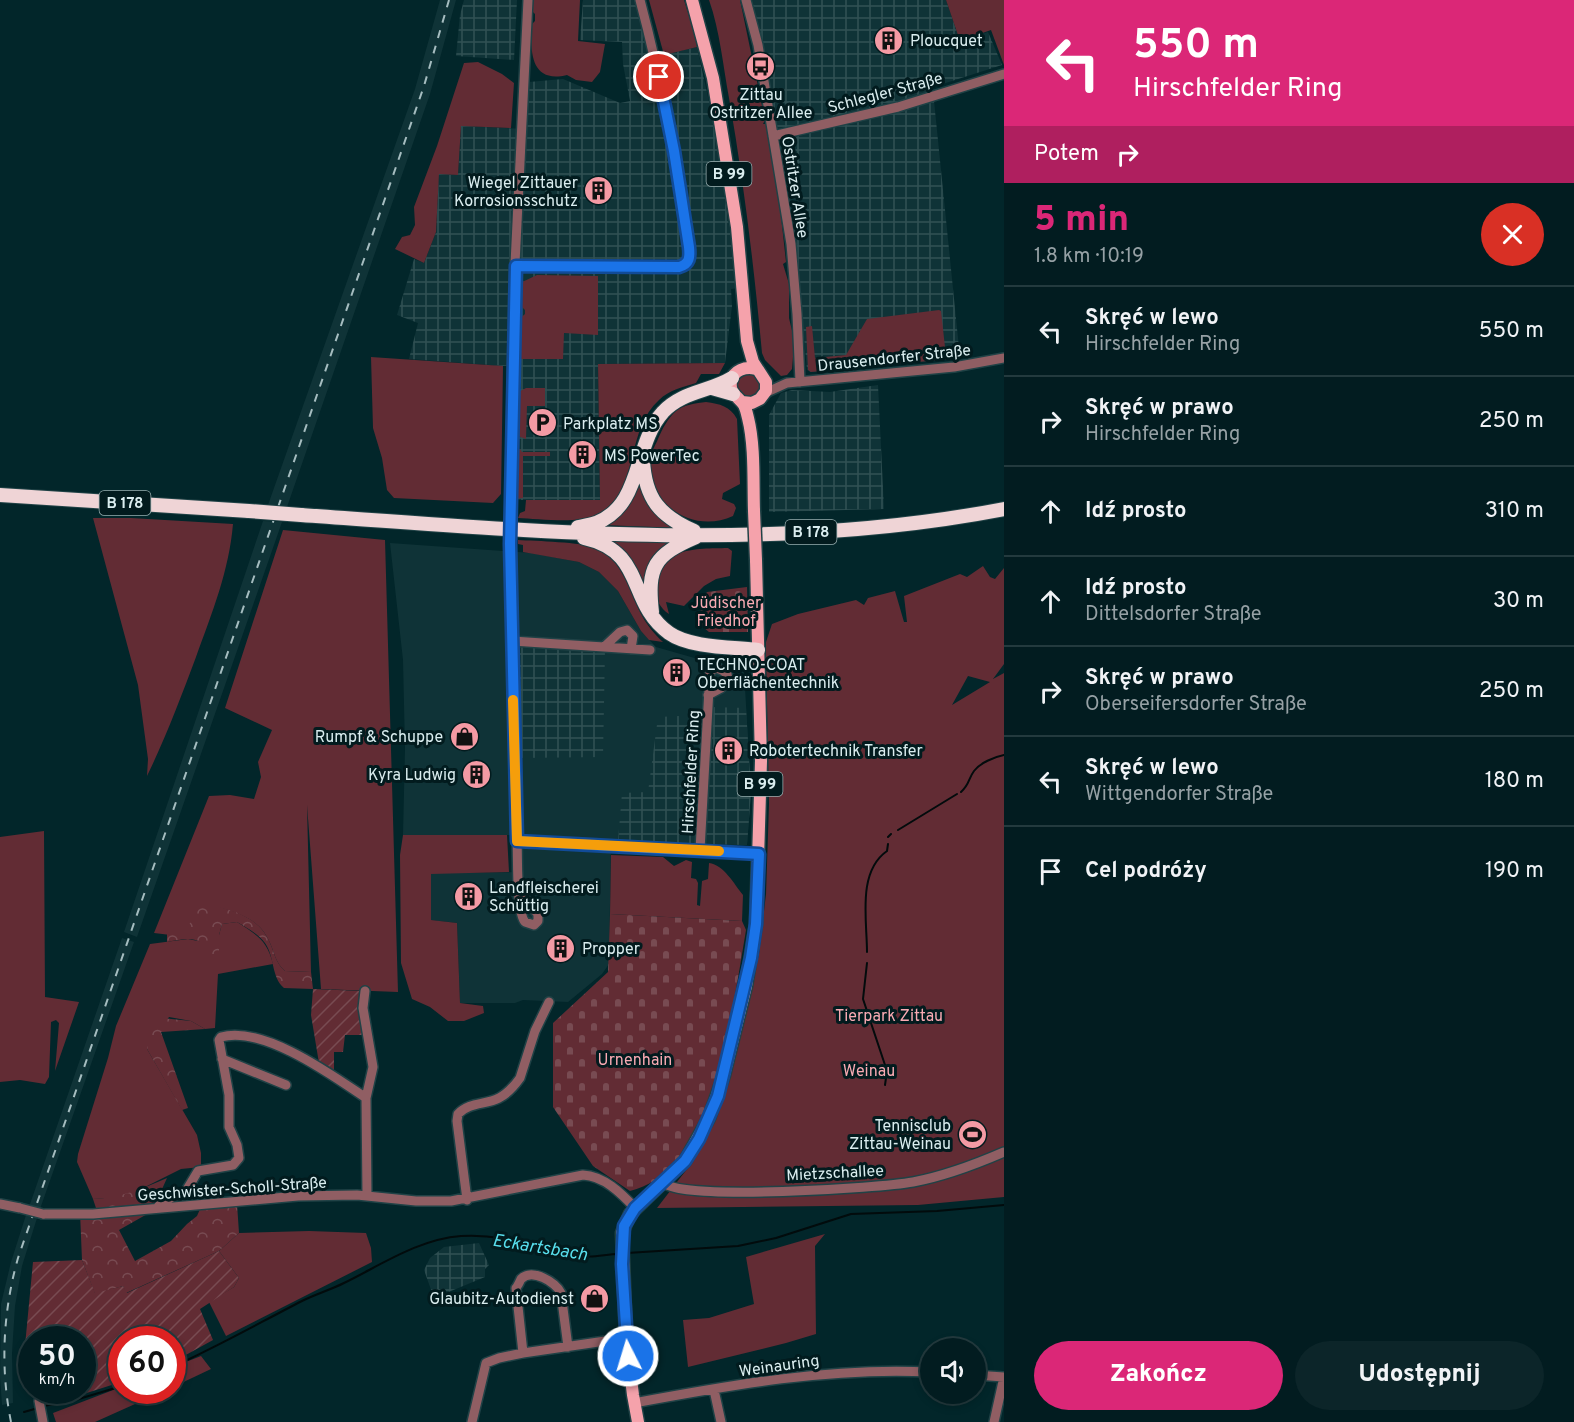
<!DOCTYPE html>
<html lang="pl">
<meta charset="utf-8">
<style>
:root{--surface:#021c20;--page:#0c2529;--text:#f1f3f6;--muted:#96a1a5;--line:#233a3e;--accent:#db2777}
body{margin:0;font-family:Overpass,sans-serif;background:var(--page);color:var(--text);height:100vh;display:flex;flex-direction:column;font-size:22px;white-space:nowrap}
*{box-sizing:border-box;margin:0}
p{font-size:20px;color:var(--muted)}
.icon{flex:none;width:33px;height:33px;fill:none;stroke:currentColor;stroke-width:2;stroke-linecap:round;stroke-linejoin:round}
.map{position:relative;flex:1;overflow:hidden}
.panel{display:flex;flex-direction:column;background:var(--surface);width:570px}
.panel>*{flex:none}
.guide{background:#db2777;color:#fff;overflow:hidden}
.fabs{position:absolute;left:920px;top:1338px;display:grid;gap:12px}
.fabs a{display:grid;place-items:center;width:66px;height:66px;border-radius:50%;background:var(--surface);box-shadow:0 3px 9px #0003,0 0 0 2px var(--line);font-size:30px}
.speed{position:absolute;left:18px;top:1326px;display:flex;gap:12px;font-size:30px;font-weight:700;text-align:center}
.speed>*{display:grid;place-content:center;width:78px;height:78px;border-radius:50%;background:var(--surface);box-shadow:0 3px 9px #0003,0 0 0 2px var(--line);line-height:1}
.speed small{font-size:15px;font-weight:400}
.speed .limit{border:9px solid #d22;background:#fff;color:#111}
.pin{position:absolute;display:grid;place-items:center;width:51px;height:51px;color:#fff;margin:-26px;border:3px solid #fff;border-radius:50%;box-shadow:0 2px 6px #0007}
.me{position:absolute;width:66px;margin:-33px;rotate:355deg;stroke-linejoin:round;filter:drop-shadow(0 0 4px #0008)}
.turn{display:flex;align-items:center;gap:21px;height:126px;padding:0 30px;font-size:27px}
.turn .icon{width:78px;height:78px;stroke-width:2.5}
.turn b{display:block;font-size:42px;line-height:51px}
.then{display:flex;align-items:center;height:57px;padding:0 30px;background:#0003;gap:12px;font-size:22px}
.round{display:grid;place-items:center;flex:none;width:63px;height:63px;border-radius:32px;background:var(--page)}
.summary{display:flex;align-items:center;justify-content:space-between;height:102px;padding:0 30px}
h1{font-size:36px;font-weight:800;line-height:45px;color:var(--accent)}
.primary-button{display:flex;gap:12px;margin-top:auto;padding:12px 30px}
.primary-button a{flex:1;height:69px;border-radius:36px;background:var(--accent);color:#fff;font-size:24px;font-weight:800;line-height:69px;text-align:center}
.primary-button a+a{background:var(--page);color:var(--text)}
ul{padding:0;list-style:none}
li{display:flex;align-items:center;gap:18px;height:90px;padding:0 30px;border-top:2px solid var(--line)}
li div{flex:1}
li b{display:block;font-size:22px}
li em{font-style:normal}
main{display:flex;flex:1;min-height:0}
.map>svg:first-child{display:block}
</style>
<main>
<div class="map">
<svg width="1004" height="1422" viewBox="0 0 1004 1422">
<defs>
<pattern id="industrial-grid" width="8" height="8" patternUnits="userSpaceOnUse" patternTransform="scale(1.5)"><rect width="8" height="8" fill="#0f3337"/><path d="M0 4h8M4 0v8" fill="none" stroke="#315154"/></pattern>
<pattern id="forest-crowns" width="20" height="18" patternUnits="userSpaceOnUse" patternTransform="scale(1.5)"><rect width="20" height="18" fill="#622c34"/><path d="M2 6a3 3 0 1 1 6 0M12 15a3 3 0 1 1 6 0" fill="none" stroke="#784b52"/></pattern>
<pattern id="cemetery-stones" width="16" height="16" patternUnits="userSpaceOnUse" patternTransform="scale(1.5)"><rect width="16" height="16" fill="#622c34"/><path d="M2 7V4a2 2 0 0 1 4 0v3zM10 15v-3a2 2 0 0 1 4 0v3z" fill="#784b52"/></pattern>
<pattern id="garden-furrows" width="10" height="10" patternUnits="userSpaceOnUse" patternTransform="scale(1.5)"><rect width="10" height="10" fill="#622c34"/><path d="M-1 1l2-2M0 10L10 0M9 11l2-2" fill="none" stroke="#784b52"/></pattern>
</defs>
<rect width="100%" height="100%" fill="#02262a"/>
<path fill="#0f3337" d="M440,0H456L430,94L287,507L268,505L415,89Z
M263,521L282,522L137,937L124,932Z
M390,543L532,553L579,562L599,572L618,591L641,631L656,647L698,659L742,665L744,670L751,792L747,845L611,842L609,964L602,974L568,1002L523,1000L515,1003H460L457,923L431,920V873L522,872L521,835H403L405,749L403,660Z
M122,938L134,942L40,1209L29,1207Z
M26,1215L37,1218L22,1266L15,1306L12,1353L13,1403L2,1405L0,1377L1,1304L11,1262Z"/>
<path fill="url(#industrial-grid)" d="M464,0H517L514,60L456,56L460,15Z
M583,0H635L648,44L649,58L697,47L715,129L738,288L731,289L732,306L725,363L598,364L600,500H515L516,365L503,366L409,359L418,323L397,315L414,259L424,263L436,232L439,174L458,175L461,126L526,129L529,82L563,79L620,103L630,101L623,64L622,42L580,40Z
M749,0H946L960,41L988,32L1002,65L930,88L934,101L960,358L811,372L807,370L798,272L780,141L760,43Z
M878,385L884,509L769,512V415L781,393L792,390L830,392Z
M516,646L605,650L603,757L518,758Z
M711,707L746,708L751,792L747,845L704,844Z
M701,715L695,845L618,841L622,793L648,792L658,717Z
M479,1243L489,1265L485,1269V1277L434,1298L424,1270L430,1258L444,1247Z"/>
<path fill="#622c34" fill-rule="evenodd" d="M532,0H580L578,41L605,44L600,72L592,82L576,80L567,75C530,84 530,51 532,24L535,21V14L532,11Z
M649,0H684L696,38L697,47L664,55Z
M709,0H740L765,120L763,124H766L781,216L786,262L783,264L789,284V318L793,335V357L792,369L787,375L781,376L765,360L762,353C754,267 744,183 729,98C723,66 720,31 709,0Z
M946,0H1004V65L991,30L960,41Z
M478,62L502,74L514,83L511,128L461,126L458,175L439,174L436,232L424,263L395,249L402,237L410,235L415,225L414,207L437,146L464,63Z
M537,275L598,276V335L564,333L563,359H517V321L525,314V310L519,304L518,284Z
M939,310L941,311L945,347L951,354L950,359L811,372L808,370L806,327L812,326L815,358L846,355L867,319Z
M371,357L503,366L501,494L493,503L394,498L387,490L382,458L373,428Z
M725,363L719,374H701L696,383C683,387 669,390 659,400C623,432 641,499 592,517C577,523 536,519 518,518L520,513L525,511L526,500H600L598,364Z
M746,373L755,374L762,385L757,397L742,399L735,385L738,378Z
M526,388H545V406H527L526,439L515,435V394Z
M706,402C720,404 730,406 737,419L740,484L723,493L722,499L734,504L736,508L733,516C692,535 644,503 651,456C652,450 656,444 658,439C662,429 668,418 676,411C683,405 696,403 706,402Z
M520,449L522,452H550V456H523V498L515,499V453Z
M639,477L677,528L603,525Z
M93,518H131L233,524C229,571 212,613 196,657C181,697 166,737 147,776L148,759L138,685Z
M283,530L385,540L398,992L321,989L307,805L311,972L285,971C275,962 275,954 270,943C260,918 236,912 213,906L187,937L154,933L209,796L230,795L254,799L261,777L258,762L272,730L225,708Z
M518,540C537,541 580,542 597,548C612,554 623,573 629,587C639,611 644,624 663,642L649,640L641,631L618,591L599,572L579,562L523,552V545L518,544Z
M609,540L671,542L645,595L608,542Z
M728,548L732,551L730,576L716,579L704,586L684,606L666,602L669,614C661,609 655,599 655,590C657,546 695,549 728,548Z
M983,566L990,577L995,579L1004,568V664L993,679L1004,673V1197L918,1205L657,1208L687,1169L704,1137L742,1025L759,954L766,894L769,804L766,654V642L772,624L798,614L856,600L864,605L868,598L895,591L904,622H907L904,596L960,574L967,577ZM968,676L990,682L952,705Z
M44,831L45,997L79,1002L55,1071L59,1023L56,1020L51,1022L49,1077L45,1084L20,1080L0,1082V837Z
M403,835H507L509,872L431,874V920L457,923L460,1003L483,1006L484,1013L464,1021H448L430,1007L412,999L401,963L400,855Z
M611,855L663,857L674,866L686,860L692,862L691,878L696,879L698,883L697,905L700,906L702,881L708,879L709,863C724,865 734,884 743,895L742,921L610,914Z
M237,922C257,935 267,940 273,964L218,974L215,1028L205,1029L191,1021L169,1017L147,1049L197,1135L201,1153V1167L181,1169L135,1192L112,1198L93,1199L77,1162L78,1154L108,1058L116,1026L150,944L188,939L203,942L219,954V935L222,924Z
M309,1231L366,1233L371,1248L372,1262L226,1336L209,1302L234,1287L239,1278L219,1251L239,1233Z
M825,1234L815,1246L816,1334L786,1343L688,1367L683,1320L709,1318L754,1304L746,1257Z
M201,1356L211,1369L173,1387V1367Z
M121,1387L122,1390L164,1391L95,1422H56L53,1413Z"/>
<path fill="url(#forest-crowns)" d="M213,905C236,912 259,917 270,943C275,954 275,962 285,971L311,972L313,989L284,988C271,977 275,957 265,943C259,934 247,928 237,922L222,924L219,935V954L213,955C197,935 191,938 167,942V934L187,936L193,909Z
M152,1017L191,1021L205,1029L161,1032L188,1108L182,1110L147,1049Z
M167,1178L154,1207L149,1213L119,1230L135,1261L171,1241L187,1224L197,1216L201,1207L237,1204L239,1233L219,1251L126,1293L123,1286L95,1294L82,1260L80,1212L97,1211L93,1199C120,1198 142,1189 167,1178Z"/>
<path fill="url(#cemetery-stones)" d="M747,587L748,632H709L703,627C700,614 699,603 707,592Z
M610,914L742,921L746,930C735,996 719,1110 676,1162C664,1177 648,1186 630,1191L593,1166L553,1107V1023L608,972Z"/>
<path fill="url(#garden-furrows)" d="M313,989L362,991L366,1035H345L343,1052H334V1072L319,1063L311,1015Z
M219,1251L239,1278L234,1287L200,1309L213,1340L173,1362L172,1340H122L121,1382L46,1406L45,1399L48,1391L82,1390V1340H32L31,1381L22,1377L33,1262L82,1260L95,1293L123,1286L127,1293Z"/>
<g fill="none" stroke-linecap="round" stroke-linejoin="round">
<path stroke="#020b0c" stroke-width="2" d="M961,792C970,784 968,779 974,771C980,763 994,757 1004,755
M898,830L957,794
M888,837L891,834
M867,952C867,920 857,872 887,851L888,844
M867,963L863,999L887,1071L885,1085
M627,1253L738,1246L776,1238L851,1214L937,1211L1004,1205
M172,1367C217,1347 259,1323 302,1301C316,1294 330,1290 344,1283C381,1265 419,1239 461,1236C504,1233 541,1249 582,1256C593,1258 607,1254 618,1254
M43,1406L72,1401L122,1386
M24,1412L38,1408"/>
<defs>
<path id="minor" d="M746,0L758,45L791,244L797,314L800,382
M773,136L898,107L1004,74
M516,266L679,267C690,264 690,257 689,247C676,164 662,82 640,0
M765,393L787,383L954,367L1004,358
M510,511L514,284L528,0
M510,544L517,841C518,858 516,911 525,922L534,925L538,921V914L519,892
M512,641L650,650
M604,647L620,632L627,630L633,636L631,649
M517,841L759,854
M700,850L710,671C716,667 721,668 727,674L728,681L721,688L708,695
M365,991L363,1008L373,1067L366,1098
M222,1059L286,1085
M664,1183C682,1201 880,1188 913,1182C945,1176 974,1165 1004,1152
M467,1200L457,1121L458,1114C469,1102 486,1105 499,1098C507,1094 515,1085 520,1078L535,1031L549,1002
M0,1204L20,1208
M157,1208L162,1202L186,1191L198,1171L233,1165L239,1158L237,1145L229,1127V1095L219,1040L221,1037C263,1025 332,1075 366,1098L367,1196
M43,1214H93L298,1196L357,1195L416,1201H451L583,1175C604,1176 621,1193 635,1208
M523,1353L516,1288C517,1288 521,1279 521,1279C532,1268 556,1282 561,1293L568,1347
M975,1375L1004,1377
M714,1390L721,1422
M39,1401L43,1422
M634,1403C731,1385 831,1367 930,1372
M472,1422L486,1363L499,1358L523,1353L626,1338
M994,1422L1004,1377"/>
<path id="major" d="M692,0L713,78L737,227L747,341L753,362L766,382V391L760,399L752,403L742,402
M754,511C753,482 755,446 748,418C747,414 746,409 744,405C739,397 729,394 731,382C733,370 746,366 756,369
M638,1422L633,1395L626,1338L622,1233L630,1214L685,1161L709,1118L724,1075L746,986L756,924L761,761L756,560"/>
<path id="highway" d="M712,388L733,394
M643,460C645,499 660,516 694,531
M0,495L249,511
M301,515C534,531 772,554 1004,509
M578,527C583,526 590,525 596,523C643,505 633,445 663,412C683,391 709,392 732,378
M584,538C647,552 626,602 669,633C690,648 733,647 758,650
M652,612C647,567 654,555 696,537"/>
</defs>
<use href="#minor" stroke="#204246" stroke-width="12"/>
<use href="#major" stroke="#204246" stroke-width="15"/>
<use href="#highway" stroke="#204246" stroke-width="16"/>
<use href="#minor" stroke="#905e63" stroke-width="9"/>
<use href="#major" stroke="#f5a2ab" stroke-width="12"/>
<use href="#highway" stroke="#efd4d6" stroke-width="14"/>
<path stroke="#a6bdc0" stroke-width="2" stroke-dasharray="8 8" stroke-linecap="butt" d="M11,1422C0,1367 3,1311 18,1258L424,86L449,0"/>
<defs>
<path id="minor-bridge" d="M510,544V511
M20,1208L43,1214"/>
<path id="major-bridge" d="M754,511L756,560"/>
<path id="highway-bridge" d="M249,511L301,515"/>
</defs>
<use href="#minor-bridge" stroke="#204246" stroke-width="12" stroke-linecap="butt"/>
<use href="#major-bridge" stroke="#204246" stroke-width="15" stroke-linecap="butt"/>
<use href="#highway-bridge" stroke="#204246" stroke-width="16" stroke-linecap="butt"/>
<use href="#minor-bridge" stroke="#905e63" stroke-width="9"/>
<use href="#major-bridge" stroke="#f5a2ab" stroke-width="12"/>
<use href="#highway-bridge" stroke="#efd4d6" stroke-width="14"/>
</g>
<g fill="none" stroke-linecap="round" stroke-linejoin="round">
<defs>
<path id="route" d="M628,1356L622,1264L624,1226L635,1208L685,1161L699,1139L718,1096L751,958L756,924L759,854L517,841L510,544L516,266L679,267C690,264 690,257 689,247L674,151L659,77"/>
</defs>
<use href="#route" stroke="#114b97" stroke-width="15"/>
<use href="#route" stroke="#1a73e8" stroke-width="10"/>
<path stroke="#f59e0b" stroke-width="10" d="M513,700L517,841L719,851"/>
</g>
<defs>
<symbol id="building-disc" viewBox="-11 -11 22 22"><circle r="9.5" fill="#f49aa4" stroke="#021b1e"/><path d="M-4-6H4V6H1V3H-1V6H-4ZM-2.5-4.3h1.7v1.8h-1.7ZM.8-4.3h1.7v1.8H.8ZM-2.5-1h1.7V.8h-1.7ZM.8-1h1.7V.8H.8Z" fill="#111"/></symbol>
<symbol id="bus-disc" viewBox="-11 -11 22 22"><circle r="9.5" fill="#f49aa4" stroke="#021b1e"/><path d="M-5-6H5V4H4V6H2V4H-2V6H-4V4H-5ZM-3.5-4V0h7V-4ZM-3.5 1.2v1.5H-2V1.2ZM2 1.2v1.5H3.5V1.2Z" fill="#111"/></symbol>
<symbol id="parking-disc" viewBox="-11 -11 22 22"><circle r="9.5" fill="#f49aa4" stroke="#021b1e"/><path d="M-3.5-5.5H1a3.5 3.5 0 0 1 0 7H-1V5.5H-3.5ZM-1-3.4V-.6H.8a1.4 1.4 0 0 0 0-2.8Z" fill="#111"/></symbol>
<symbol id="shop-disc" viewBox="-11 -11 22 22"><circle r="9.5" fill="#f49aa4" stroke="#021b1e"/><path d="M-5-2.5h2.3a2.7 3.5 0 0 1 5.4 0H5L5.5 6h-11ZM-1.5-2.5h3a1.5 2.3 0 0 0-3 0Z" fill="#111"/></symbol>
<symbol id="stadium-disc" viewBox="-11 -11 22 22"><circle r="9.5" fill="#f49aa4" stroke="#021b1e"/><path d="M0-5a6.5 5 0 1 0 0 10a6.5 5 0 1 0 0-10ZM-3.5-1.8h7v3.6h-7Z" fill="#111"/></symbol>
</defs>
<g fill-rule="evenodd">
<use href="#building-disc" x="872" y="24" width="33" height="33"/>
<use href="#bus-disc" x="744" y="50" width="33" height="33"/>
<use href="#building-disc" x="582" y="174" width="33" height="33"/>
<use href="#parking-disc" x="526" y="406" width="33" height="33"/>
<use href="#building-disc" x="566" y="438" width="33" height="33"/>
<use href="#building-disc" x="660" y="656" width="33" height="33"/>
<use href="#shop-disc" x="448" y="720" width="33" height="33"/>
<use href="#building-disc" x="712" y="734" width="33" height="33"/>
<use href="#building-disc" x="460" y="758" width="33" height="33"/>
<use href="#building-disc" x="452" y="880" width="33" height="33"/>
<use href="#building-disc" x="544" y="932" width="33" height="33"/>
<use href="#stadium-disc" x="956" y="1118" width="33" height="33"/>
<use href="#shop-disc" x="578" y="1282" width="33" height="33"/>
</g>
<g text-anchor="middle" stroke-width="6" stroke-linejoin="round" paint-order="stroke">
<g fill="#021b1e" stroke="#99aeb0" stroke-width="1.5">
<rect x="706.5" y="162" width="45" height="24" rx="4.5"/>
<rect x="99.5" y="491" width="51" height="24" rx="4.5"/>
<rect x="785.5" y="520" width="51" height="24" rx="4.5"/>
<rect x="737.5" y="772" width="45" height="24" rx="4.5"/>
</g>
<g font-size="15" font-weight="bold" fill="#daedef">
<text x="729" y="179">B 99</text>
<text x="125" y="508">B 178</text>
<text x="811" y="537">B 178</text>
<text x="760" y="789">B 99</text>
</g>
<g font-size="16" fill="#daedef" stroke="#021b1e" text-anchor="start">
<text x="910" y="46">Ploucquet</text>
<text x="761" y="100" text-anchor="middle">Zittau<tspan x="761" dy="18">Ostritzer Allee</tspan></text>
<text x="578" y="188" text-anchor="end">Wiegel Zittauer<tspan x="578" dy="18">Korrosionsschutz</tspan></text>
<text x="563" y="429">Parkplatz MS</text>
<text x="604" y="461">MS PowerTec</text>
<text x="697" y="670">TECHNO-COAT<tspan x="697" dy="18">Oberflächentechnik</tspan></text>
<text x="443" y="742" text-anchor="end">Rumpf &amp; Schuppe</text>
<text x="749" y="756">Robotertechnik Transfer</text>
<text x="456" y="780" text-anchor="end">Kyra Ludwig</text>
<text x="489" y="893">Landfleischerei<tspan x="489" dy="18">Schüttig</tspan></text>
<text x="582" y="954">Propper</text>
<text x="951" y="1131" text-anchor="end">Tennisclub<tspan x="951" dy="18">Zittau-Weinau</tspan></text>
<text x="574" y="1304" text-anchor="end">Glaubitz-Autodienst</text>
</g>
<g font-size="16" fill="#daedef" stroke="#021b1e">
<text transform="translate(885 92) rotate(-15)" y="6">Schlegler Straße</text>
<text transform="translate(796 187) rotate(81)" y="6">Ostritzer Allee</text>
<text transform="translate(894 357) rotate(-6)" y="6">Drausendorfer Straße</text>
<text transform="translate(690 772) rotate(-87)" y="6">Hirschfelder Ring</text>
<text transform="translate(835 1172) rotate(-3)" y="6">Mietzschallee</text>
<text transform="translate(232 1188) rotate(-4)" y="6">Geschwister-Scholl-Straße</text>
<text transform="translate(779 1365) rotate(-8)" y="6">Weinauring</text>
</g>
<g font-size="16" fill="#f9aab3" stroke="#021b1e">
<text x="726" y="608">Jüdischer<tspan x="726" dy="18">Friedhof</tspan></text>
<text x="889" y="1021">Tierpark Zittau</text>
<text x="635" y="1065">Urnenhain</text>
<text x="869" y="1076">Weinau</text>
</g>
<g font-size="18" font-style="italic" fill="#58dfed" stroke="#021b1e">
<text transform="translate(540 1247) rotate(9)" y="6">Eckartsbach</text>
</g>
</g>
</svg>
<div class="fabs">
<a><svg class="icon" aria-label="sound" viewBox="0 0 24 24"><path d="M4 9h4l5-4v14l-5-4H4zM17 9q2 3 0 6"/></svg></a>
</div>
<div class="speed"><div>50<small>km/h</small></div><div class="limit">60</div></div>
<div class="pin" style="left:659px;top:77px;background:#d93025"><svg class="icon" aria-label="arrive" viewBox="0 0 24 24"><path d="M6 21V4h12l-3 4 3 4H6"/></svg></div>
<svg class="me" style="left:628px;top:1356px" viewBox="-20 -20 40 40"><circle r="17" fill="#1a73e8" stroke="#fff" stroke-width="3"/><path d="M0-11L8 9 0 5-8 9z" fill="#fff"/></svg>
</div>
<section class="panel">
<div class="guide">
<div class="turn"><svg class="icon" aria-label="left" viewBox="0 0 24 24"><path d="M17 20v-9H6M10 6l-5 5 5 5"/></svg><div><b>550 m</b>Hirschfelder Ring</div></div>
<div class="then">Potem<svg class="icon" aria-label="right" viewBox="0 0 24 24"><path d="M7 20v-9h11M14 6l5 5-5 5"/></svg></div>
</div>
<div class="summary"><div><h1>5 min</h1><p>1.8 km · 10:19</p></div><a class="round" style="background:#d93025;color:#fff"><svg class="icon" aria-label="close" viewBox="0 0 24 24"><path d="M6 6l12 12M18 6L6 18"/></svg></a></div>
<ul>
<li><svg class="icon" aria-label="left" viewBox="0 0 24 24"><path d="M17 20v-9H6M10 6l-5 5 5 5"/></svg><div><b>Skręć w lewo</b><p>Hirschfelder Ring</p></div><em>550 m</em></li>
<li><svg class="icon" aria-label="right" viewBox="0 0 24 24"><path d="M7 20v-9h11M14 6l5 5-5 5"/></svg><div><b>Skręć w prawo</b><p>Hirschfelder Ring</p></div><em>250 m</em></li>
<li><svg class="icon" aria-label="ahead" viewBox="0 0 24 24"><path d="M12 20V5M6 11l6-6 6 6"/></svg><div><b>Idź prosto</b></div><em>310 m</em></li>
<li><svg class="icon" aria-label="ahead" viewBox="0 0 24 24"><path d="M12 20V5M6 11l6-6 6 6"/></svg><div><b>Idź prosto</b><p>Dittelsdorfer Straße</p></div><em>30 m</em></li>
<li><svg class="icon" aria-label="right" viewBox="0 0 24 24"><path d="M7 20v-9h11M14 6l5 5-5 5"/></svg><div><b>Skręć w prawo</b><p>Oberseifersdorfer Straße</p></div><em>250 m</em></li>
<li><svg class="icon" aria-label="left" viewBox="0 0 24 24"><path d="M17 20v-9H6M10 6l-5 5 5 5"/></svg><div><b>Skręć w lewo</b><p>Wittgendorfer Straße</p></div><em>180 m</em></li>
<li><svg class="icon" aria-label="arrive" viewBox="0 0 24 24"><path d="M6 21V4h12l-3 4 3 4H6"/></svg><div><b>Cel podróży</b></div><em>190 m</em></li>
</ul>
<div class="primary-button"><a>Zakończ</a><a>Udostępnij</a></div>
</section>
</main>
